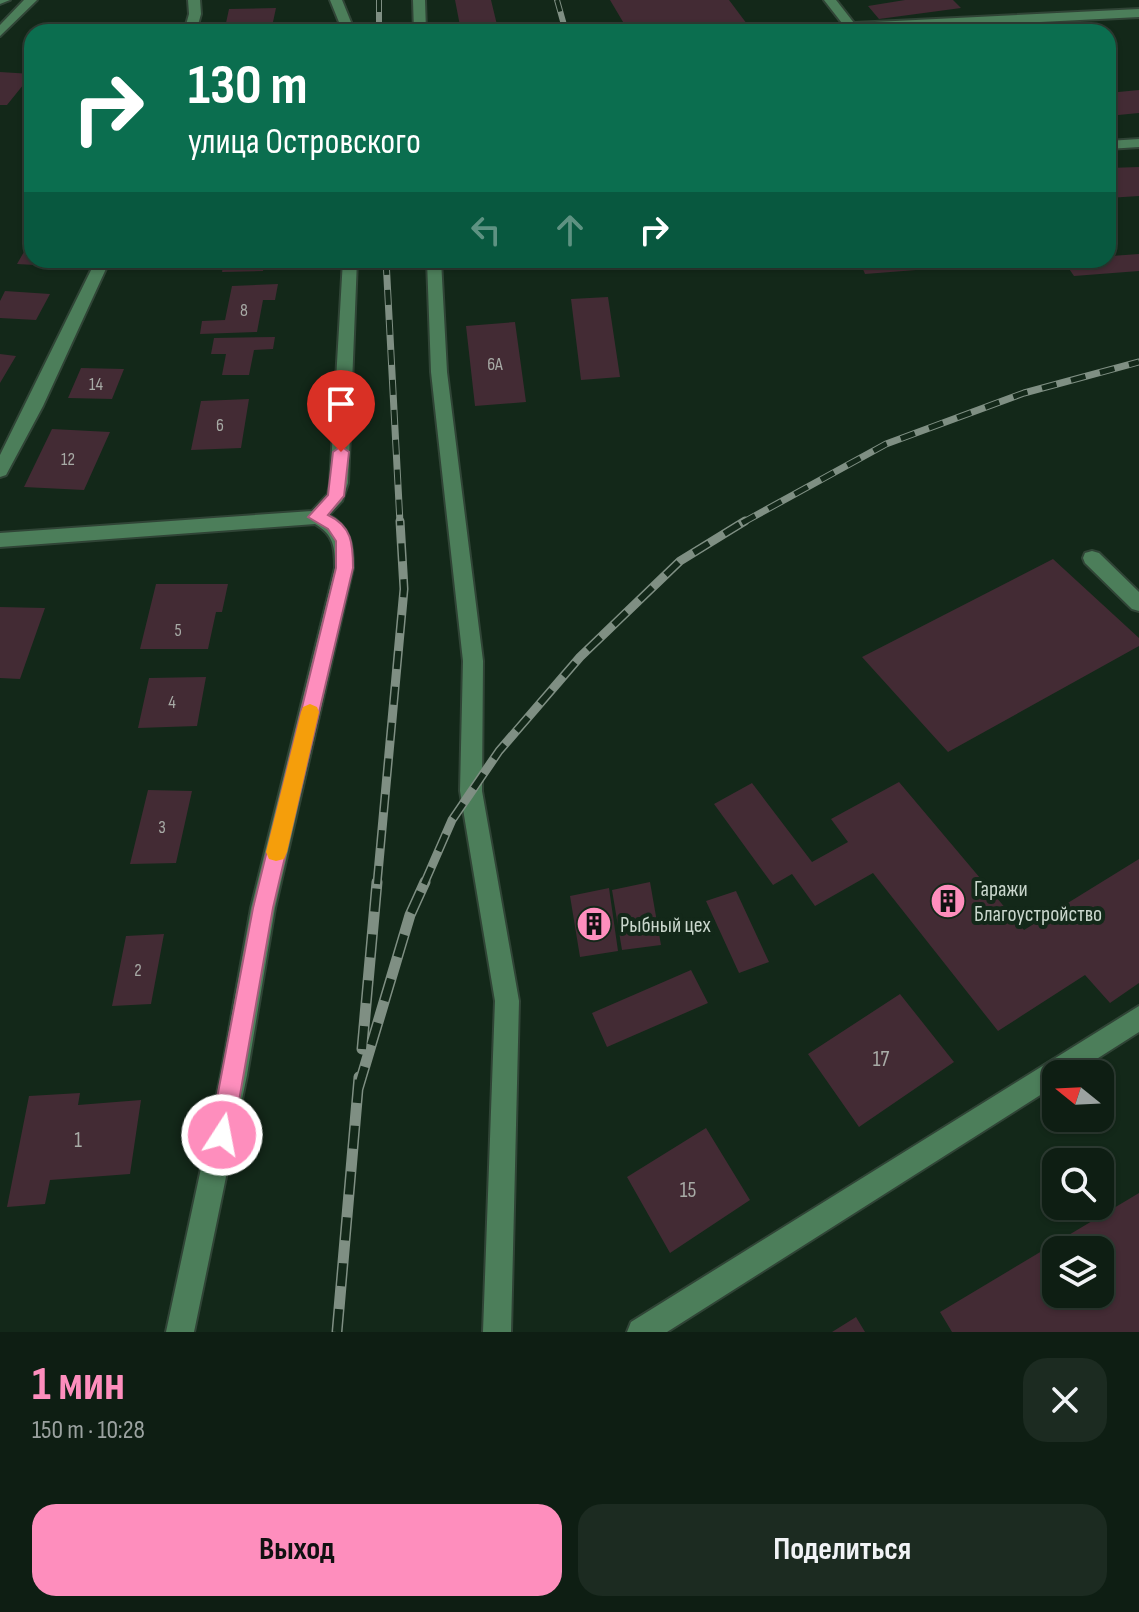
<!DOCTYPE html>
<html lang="ru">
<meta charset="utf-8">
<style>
:root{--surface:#0e1e13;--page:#1c2b21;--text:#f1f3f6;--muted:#9ba2a0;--line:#2e3c33;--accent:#fe8ebd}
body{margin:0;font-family:"Sofia Sans Condensed",sans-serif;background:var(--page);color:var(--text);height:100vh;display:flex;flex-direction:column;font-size:30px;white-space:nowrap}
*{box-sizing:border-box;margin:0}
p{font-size:26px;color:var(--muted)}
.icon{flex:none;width:44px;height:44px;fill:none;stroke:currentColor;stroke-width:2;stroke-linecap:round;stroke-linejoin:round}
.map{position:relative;height:1332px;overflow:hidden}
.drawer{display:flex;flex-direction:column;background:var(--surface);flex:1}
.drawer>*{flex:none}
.guide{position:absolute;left:24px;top:24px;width:1092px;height:244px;border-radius:24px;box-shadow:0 2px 6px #0004,0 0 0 2px var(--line);background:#0b6e4f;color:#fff;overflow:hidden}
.needle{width:52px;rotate:288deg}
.tools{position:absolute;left:1042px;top:1060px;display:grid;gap:16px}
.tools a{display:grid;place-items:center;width:72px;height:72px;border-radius:16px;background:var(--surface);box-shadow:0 2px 6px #0004,0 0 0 2px var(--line);font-size:40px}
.pin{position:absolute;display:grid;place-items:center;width:68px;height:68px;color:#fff;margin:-82px -34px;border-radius:50% 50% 50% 0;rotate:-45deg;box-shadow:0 0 8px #0007}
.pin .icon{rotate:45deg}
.me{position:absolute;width:88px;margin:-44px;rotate:11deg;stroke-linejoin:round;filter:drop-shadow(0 0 6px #0008)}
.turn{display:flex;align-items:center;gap:28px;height:168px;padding:0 32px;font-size:36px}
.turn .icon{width:104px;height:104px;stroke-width:2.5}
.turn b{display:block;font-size:56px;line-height:68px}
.lanes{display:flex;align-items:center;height:76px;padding:0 32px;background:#0003;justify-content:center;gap:40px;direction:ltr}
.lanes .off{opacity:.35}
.round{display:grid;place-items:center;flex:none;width:84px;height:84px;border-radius:24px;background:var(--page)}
.headline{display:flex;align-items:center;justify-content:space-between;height:136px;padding:0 32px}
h1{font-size:48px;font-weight:700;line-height:60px;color:var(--accent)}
.cta{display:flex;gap:16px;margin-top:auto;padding:16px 32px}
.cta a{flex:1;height:92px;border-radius:24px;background:var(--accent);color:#111;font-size:32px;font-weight:700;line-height:92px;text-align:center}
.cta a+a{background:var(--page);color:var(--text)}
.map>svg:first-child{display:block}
</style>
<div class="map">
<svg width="1139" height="1332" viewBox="0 0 1139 1332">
<rect width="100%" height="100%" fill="#132819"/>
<path fill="#432b34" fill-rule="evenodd" d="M455,0H491L498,29L461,31Z
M610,0H729L750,28L719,32H710L707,28L677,32H629Z
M905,0H953L961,8L879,19L868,6Z
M276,8L273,22L226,23L229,9Z
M0,72L32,74L7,105H0Z
M1139,90V113L1108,116V93Z
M1139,167V196L1108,198V168Z
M32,238V260H74L70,267L17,264Z
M1108,252L1111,256L1139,254V271L1074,276L1063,260H1108Z
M224,260H265L263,271L222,272Z
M859,260H924L929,269L865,274Z
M944,260H1014L1015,262L948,268Z
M278,284L275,300H263L257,332L200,334L202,321L225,320L232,286Z
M5,291L50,294L36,320L0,318V301Z
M608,297L620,377L581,380L571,299Z
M515,322L526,402L475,406L466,326Z
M275,337L273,349L254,350L249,375H222L226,354H211L214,338Z
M0,354L16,356L0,383Z
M81,368L124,369L112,399L68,398Z
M249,399L241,448L191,450L201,401Z
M52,429L110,432L84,490L24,487Z
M1053,559L1139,638V646L948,752L862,657Z
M156,584H228L222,612H216L208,649H140Z
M0,607L45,608L20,679L0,678Z
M206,677L197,726L138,728L149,678Z
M899,782L1024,930L1139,859V983L1110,1003L1085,975L998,1031L873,873L815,906L792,874L773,885L714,804L752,783L812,862L848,842L831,819Z
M148,790L192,791L176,863L130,864Z
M650,882L661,945L622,950L612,890Z
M609,888L618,951L580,957L570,896Z
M736,891L769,962L739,973L706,901Z
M164,934L151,1004L112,1006L126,936Z
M691,970L708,1003L607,1047L592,1013Z
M900,994L954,1062L859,1127L808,1054Z
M80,1093L78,1105L141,1100L130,1174L50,1180L45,1204L7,1207L29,1096Z
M706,1128L750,1200L670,1253L627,1177Z
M1139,1193V1332H952L940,1312ZM1056,1250H1100V1294H1056Z
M856,1317L865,1332H832Z"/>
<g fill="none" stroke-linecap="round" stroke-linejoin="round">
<defs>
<path id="minor" d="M0,0H10L0,4Z
M24,0H37L0,36V25Z
M188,0H200L201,14L196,32H184L189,14Z
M330,0H342L355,32H343Z
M413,0H425L426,32H414Z
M824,0H836L854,23L1139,9V17L849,32Z
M1139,139V147L1108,149V141Z
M96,260H110L43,406L6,475L0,477V455Z
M343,260H357L348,483L342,501L329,515C351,528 353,545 353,568L275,908L247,1075L194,1332H166L221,1075L251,908L335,568C335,547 334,535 315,524L0,547V533L312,511L328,494L330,483Z
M427,260H441L447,372L483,661L482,791L519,1001L511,1332H483L495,1001L460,791L463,661L431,372Z
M1092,551L1099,553L1139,592V611L1132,609L1085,563L1083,558L1085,553Z
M1139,1006V1032L1073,1074H1056V1085L667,1332H627L631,1322Z"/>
</defs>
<use href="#minor" stroke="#304436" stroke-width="4"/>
<use href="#minor" fill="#4c7e5a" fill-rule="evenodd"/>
<defs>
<path id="rail-far3" d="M379,0V32
M557,0L566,32"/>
<path id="rail-far2" d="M386,260L400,523
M742,523L886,444L1024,393L1139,362"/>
<path id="rail-far1" d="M377,884L404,589L400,521
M424,884L452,820L499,751L580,657L680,561L745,521"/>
<path id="rail" d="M362,1049L377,882
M358,1089L410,915L425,882
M337,1332L359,1077"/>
</defs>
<use href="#rail-far3" stroke="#7f8f83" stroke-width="6"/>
<use href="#rail-far2" stroke="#7f8f83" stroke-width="7"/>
<use href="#rail-far1" stroke="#7f8f83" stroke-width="9"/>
<use href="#rail" stroke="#7f8f83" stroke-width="11"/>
<use href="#rail-far3" stroke="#132819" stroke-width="4" stroke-dasharray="12" stroke-linecap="butt"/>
<use href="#rail-far2" stroke="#132819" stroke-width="5" stroke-dasharray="15" stroke-linecap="butt"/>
<use href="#rail-far1" stroke="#132819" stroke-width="6" stroke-dasharray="18" stroke-linecap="butt"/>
<use href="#rail" stroke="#132819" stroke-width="8" stroke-dasharray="23" stroke-linecap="butt"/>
</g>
<path fill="#fe8ebd" stroke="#a55c7b" stroke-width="2" d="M341,446L349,452L344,496L328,515C352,526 353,544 353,568L273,908L233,1135L230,1144L222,1147L213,1144L210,1135L253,908L336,568V541L328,529L308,517L328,495L333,452Z"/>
<path fill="#f59e0b" d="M310,704L317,707L319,712L287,852L284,859L276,861L269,859L266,852L301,712L303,707Z"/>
<defs>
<symbol id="building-disc" viewBox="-11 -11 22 22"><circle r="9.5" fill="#fe8ebd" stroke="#132819"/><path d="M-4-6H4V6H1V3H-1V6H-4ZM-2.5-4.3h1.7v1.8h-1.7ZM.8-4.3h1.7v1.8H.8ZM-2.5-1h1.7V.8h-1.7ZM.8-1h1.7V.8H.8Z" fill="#111"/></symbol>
</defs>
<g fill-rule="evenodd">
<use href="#building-disc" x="928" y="881" width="40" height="40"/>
<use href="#building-disc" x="574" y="904" width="40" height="40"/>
</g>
<g text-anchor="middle" stroke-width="8" stroke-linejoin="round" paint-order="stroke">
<g font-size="18" fill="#a8aba6">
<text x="244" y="316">8</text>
<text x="495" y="370">6А</text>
<text x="96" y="390">14</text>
<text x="220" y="431">6</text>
<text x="68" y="465">12</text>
<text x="178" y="636">5</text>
<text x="172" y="708">4</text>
<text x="162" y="833">3</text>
<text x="138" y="976">2</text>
</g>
<g font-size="22" fill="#c9d6cc" stroke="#132819" text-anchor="start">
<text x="974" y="896">Гаражи<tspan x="974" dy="25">Благоустройство</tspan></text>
<text x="620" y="932">Рыбный цех</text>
</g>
<g font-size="22" fill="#a8aba6">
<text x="881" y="1066">17</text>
<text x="78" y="1147">1</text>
<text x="688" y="1197">15</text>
</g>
</g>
</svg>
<div class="tools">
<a><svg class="needle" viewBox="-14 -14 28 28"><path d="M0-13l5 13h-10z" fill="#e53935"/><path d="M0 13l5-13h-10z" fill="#9ba2a0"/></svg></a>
<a><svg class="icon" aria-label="search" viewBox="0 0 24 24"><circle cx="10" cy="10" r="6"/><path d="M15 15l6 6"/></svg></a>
<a><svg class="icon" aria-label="layers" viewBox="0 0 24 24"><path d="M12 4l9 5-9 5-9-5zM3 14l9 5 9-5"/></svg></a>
</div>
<div class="pin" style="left:341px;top:452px;background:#d93025"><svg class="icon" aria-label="arrive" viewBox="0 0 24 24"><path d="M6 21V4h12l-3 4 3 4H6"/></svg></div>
<svg class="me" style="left:222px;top:1135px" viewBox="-20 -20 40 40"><circle r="17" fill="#fe8ebd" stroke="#fff" stroke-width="3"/><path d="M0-11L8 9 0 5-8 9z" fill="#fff"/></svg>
<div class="guide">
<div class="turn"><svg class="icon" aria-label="right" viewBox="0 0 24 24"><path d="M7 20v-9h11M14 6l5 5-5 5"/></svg><div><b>130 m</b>улица Островского</div></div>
<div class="lanes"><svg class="icon off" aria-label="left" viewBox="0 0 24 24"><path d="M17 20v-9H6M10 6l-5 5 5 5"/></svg><svg class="icon off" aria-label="ahead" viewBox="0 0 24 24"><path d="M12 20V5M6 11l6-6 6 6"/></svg><svg class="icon" aria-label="right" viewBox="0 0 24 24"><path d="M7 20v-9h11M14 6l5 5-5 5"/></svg></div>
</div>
</div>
<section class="drawer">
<div class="headline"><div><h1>1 мин</h1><p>150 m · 10:28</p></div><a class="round"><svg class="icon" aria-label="close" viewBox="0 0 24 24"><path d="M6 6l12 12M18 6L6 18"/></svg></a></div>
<div class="cta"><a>Выход</a><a>Поделиться</a></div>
</section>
